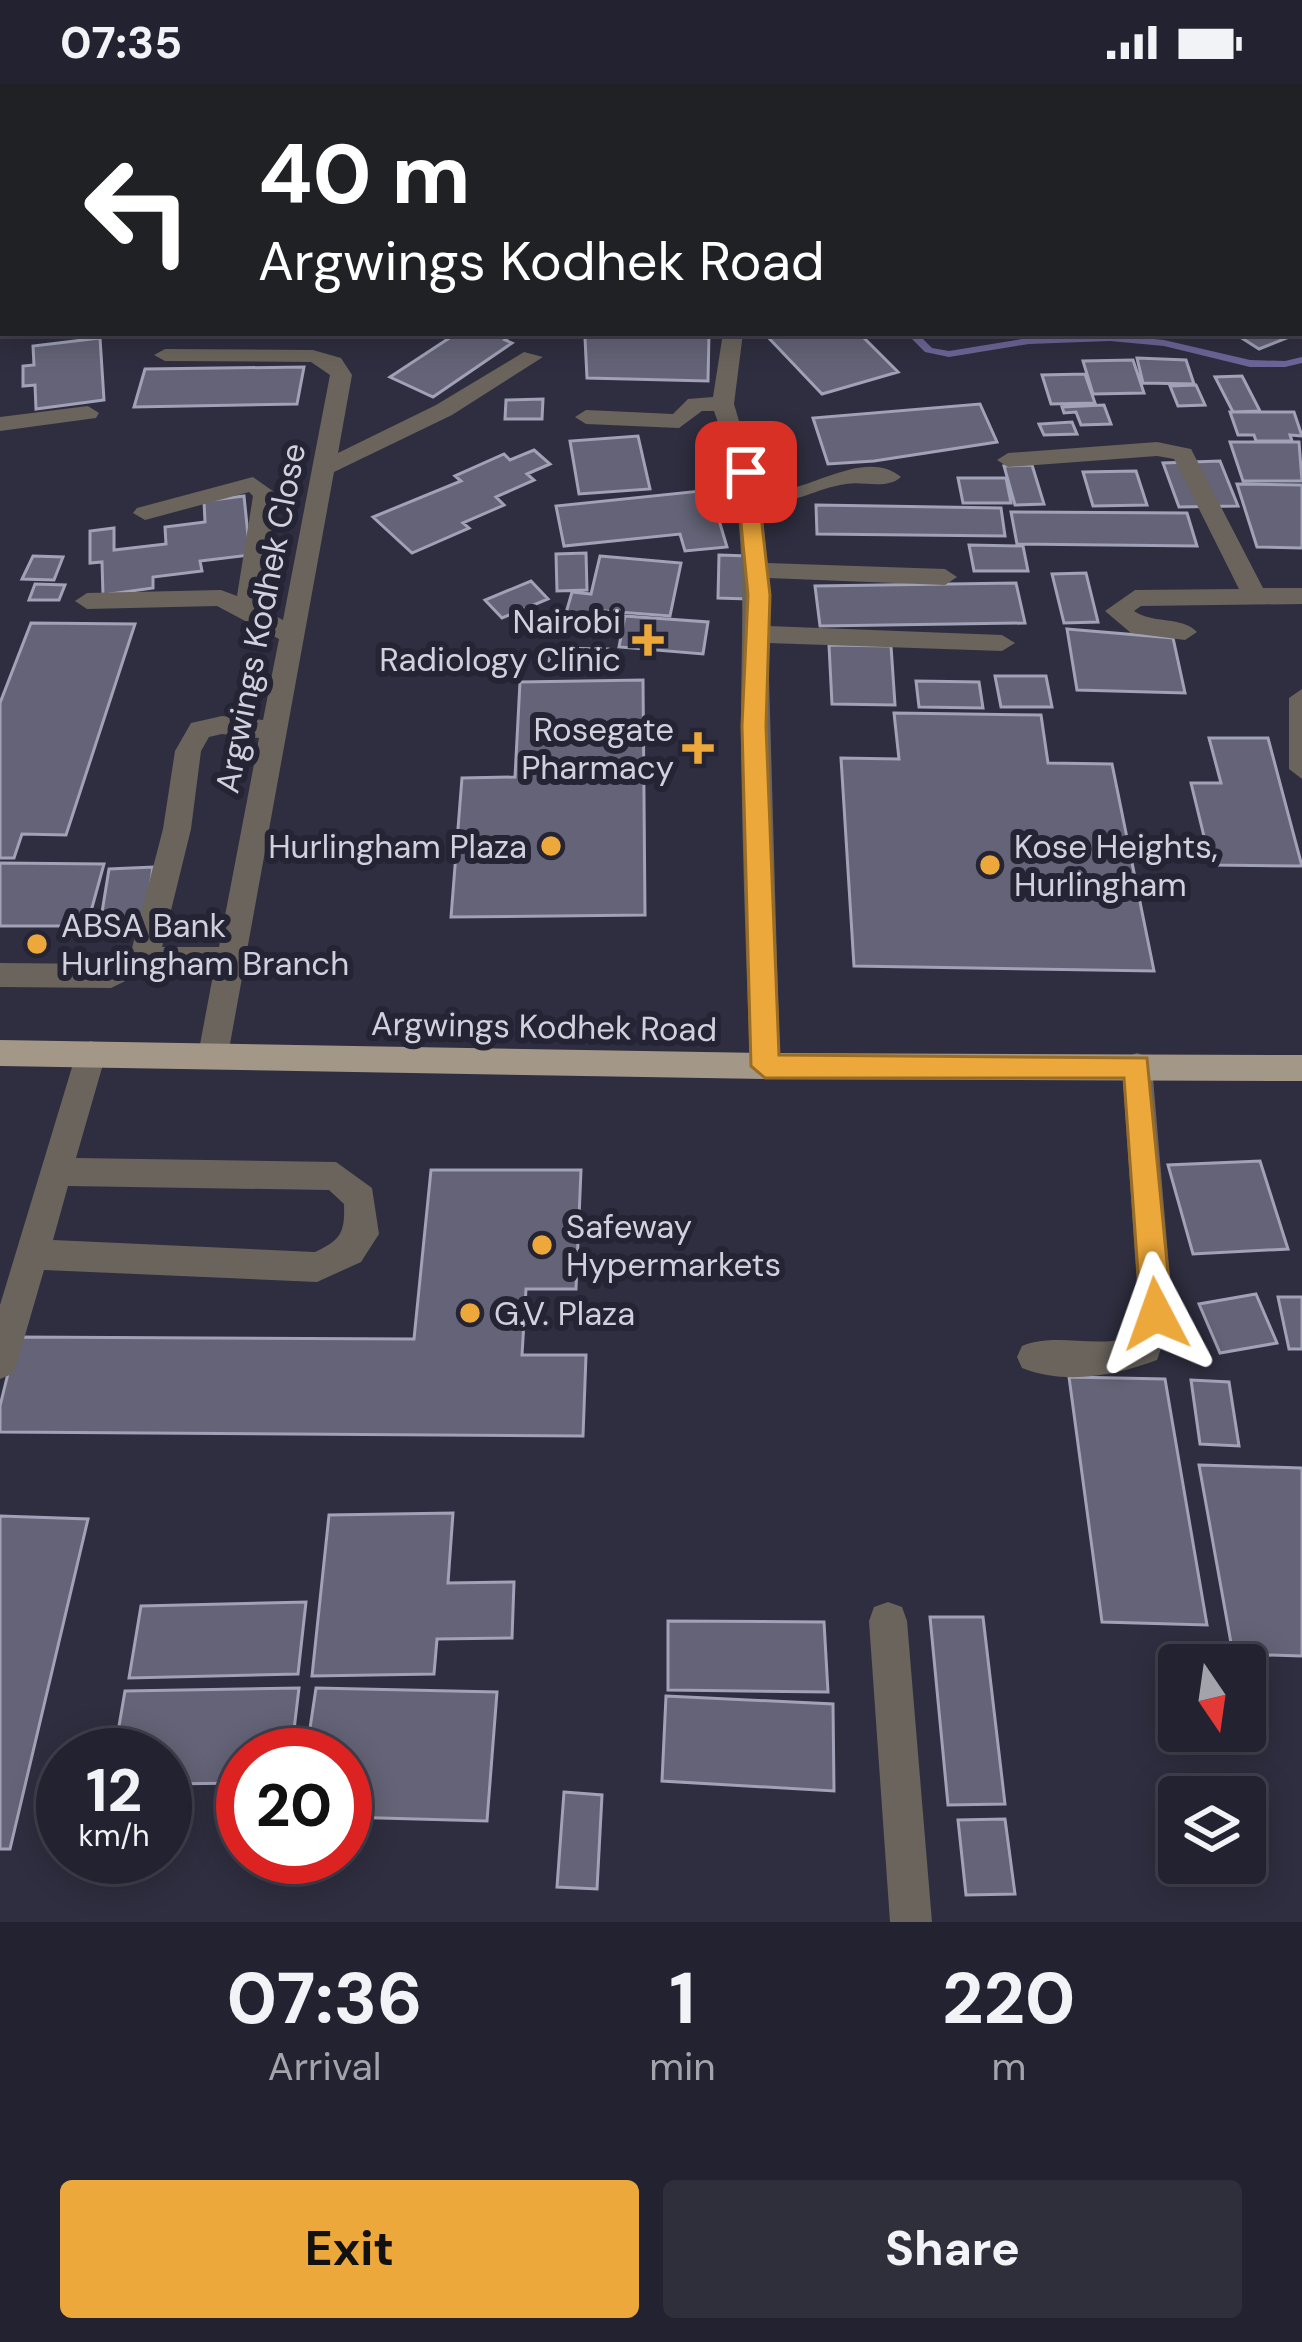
<!DOCTYPE html>
<style>
:root{--surface:#232230;--page:#2f2f3c;--text:#f1f3f6;--muted:#a3a4ab;--line:#403f4c;--accent:#eda83b}
body{margin:0;font-family:"DM Sans",sans-serif;background:var(--page);color:var(--text);height:100vh;display:flex;flex-direction:column;font-size:45px;white-space:nowrap}
*{box-sizing:border-box;margin:0}
p{font-size:39px;color:var(--muted)}
.icon{flex:none;width:66px;height:66px;fill:none;stroke:currentColor;stroke-width:2;stroke-linecap:round;stroke-linejoin:round}
.map{position:relative;height:1838px;overflow:hidden}
.details{display:flex;flex-direction:column;background:var(--surface);flex:1}
.details>*{flex:none}
.guide{position:absolute;left:0px;top:0px;width:1302px;height:252px;box-shadow:0 6px 30px #0003,0 0 0 3px var(--line);background:#202124;color:#fff;overflow:hidden}
.needle{width:78px;rotate:167deg}
.controls{position:absolute;left:1158px;top:1560px;display:grid;gap:24px}
.controls a{display:grid;place-items:center;width:108px;height:108px;border-radius:12px;background:var(--surface);box-shadow:0 6px 30px #0003,0 0 0 3px var(--line);font-size:60px}
.speed{position:absolute;left:36px;top:1644px;display:flex;gap:24px;font-size:60px;font-weight:700;text-align:center}
.speed>*{display:grid;place-content:center;width:156px;height:156px;border-radius:50%;background:var(--surface);box-shadow:0 6px 30px #0003,0 0 0 3px var(--line);line-height:1}
.speed small{font-size:30px;font-weight:400}
.speed .limit{border:18px solid #d22;background:#fff;color:#111}
.pin{position:absolute;display:grid;place-items:center;width:102px;height:102px;color:#fff;margin:-51px;border-radius:24px;box-shadow:0 6px 18px #0006}
.me{position:absolute;width:132px;margin:-66px;rotate:356deg;stroke-linejoin:round;filter:drop-shadow(0 0 9px #0008)}
.turn{display:flex;align-items:center;gap:42px;height:252px;padding:0 60px;font-size:54px}
.turn .icon{width:156px;height:156px;stroke-width:2.5}
.turn b{display:block;font-size:84px;line-height:102px}
.eta{display:flex;justify-content:space-evenly;align-items:center;height:204px;text-align:center}
.eta b{font-size:72px;font-weight:700;line-height:84px}
.primary-button{display:flex;gap:24px;margin-top:auto;padding:24px 60px}
.primary-button a{flex:1;height:138px;border-radius:12px;background:var(--accent);color:#111;font-size:48px;font-weight:700;line-height:138px;text-align:center}
.primary-button a+a{background:var(--page);color:var(--text)}
.status{display:flex;justify-content:space-between;align-items:center;height:84px;padding:0 60px;background:var(--surface);direction:ltr}
.status svg{height:33px;fill:currentColor}
.map>svg:first-child{display:block}
</style>
<div class="status"><b>07:35</b><svg viewBox="0 0 49 12"><path d="M0 12V9h3v3zM5 12V6h3v6zM10 12V3h3v9zM15 12V0h3v12zM26 1h20v11H26zM47 4h2v5h-2z"/></svg></div>
<div class="map">
<svg width="1302" height="1838" viewBox="0 0 1302 1838">
<rect width="100%" height="100%" fill="#2f2e40"/>
<g fill="none" stroke-linecap="round" stroke-linejoin="round">
<path fill="#6c6598" fill-rule="evenodd" d="M0,192H3V198H0Z
M906,249H917L932,264L949,267L1029,254L1110,251L1164,256L1250,276L1285,277L1302,273V279L1285,283H1250L1164,262L1110,257L1029,260L949,273L925,268Z"/>
</g>
<path fill="#646377" stroke="#a1a1b7" stroke-width="3" d="M198,0H304L184,3Z
M1299,231L1302,248L1259,265L1234,249H1299Z
M457,249H515L505,256L512,259L433,313L390,293Z
M594,249H709L708,297L587,294L585,254Z
M764,249H859L898,288L822,310Z
M100,254L104,316L36,325L35,301L23,302V282L34,281L33,262Z
M1137,274L1186,276L1194,300L1143,299Z
M1133,276L1144,309L1093,310L1083,277Z
M304,283L297,320L134,323L145,285Z
M1085,290L1095,319L1051,320L1042,291Z
M1242,292L1260,327L1233,328L1215,293Z
M1196,301L1205,321L1178,322L1170,302Z
M543,315L542,335H505L506,316Z
M980,320L997,358L874,377L828,380L813,334Z
M1104,321L1111,340L1081,341L1076,328L1064,329L1062,323Z
M1230,328H1294L1302,352L1290,351L1292,357H1256L1254,351H1238Z
M1072,338L1077,350L1044,351L1039,340Z
M638,352L650,405L579,410L570,357Z
M1230,358H1299L1302,397H1243Z
M534,366L550,380L527,390L534,396L496,413L504,421L463,439L469,444L412,469L373,433L461,397L455,392L504,370L510,376Z
M1220,377L1238,422L1179,423L1163,379Z
M1032,381L1044,420L1015,421L1004,382Z
M1136,387L1147,421L1093,422L1083,388Z
M958,394H1006L1011,419H963Z
M1237,400L1302,401V464L1257,463Z
M710,406L727,463L685,467L680,450L564,462L556,422Z
M244,412L250,471L200,477L202,487L153,493V504L103,511L102,478L90,479V447L114,444V466L166,460L165,443L205,438L204,417Z
M816,421L1001,424L1005,452L817,450Z
M1011,428L1187,429L1197,462L1017,460Z
M969,461L1023,462L1028,487H974Z
M586,469L587,506L557,507L556,470Z
M719,471L748,472V515L718,514Z
M33,472L63,473L54,496L22,495Z
M600,472L681,479L670,532L593,526L589,539L564,536L572,508L591,510Z
M1086,489L1098,538L1064,539L1052,490Z
M531,497L548,515L502,534L485,516Z
M1016,499L1025,539L820,542L815,502Z
M35,500L65,501L59,516H29Z
M625,532L708,538L703,570L619,563Z
M31,539L135,540L66,751L22,750L14,774H0V619Z
M1067,545L1173,554L1185,609L1077,606Z
M829,561L891,562L895,621L832,620Z
M551,564L608,565L606,587L548,586Z
M995,592H1046L1052,623H1001Z
M643,596L645,831L451,833L462,694L515,693L520,598Z
M916,597L979,598L983,624L919,623Z
M894,629L1041,631L1048,679L1112,680L1154,887L854,882L841,674L899,675Z
M1209,654H1268L1302,782L1211,781L1191,699H1221Z
M0,779L104,780L87,842H0Z
M153,783L144,845L99,847L109,785Z
M1260,1077L1288,1165L1193,1170L1168,1081Z
M431,1086H581L576,1205H526L522,1271H586L583,1352L0,1348V1322L17,1253L414,1255Z
M1256,1210L1277,1259L1220,1269L1199,1220Z
M1278,1213H1302V1265H1289Z
M1069,1293L1165,1295L1207,1541L1102,1538Z
M1191,1296L1229,1298L1239,1362L1200,1360Z
M1199,1381L1302,1384V1572L1233,1570Z
M453,1429L448,1499L514,1498L512,1554L437,1555L434,1590L312,1592L329,1431Z
M0,1432L88,1435L10,1765H0Z
M306,1518L298,1590L129,1594L141,1522Z
M930,1533H983L1005,1720L948,1721Z
M668,1537L824,1538L828,1608L668,1606Z
M299,1604L291,1671H243V1699L165,1700V1671H114L125,1607Z
M316,1604L497,1608L487,1737L345,1733V1671H306Z
M666,1612L833,1620L834,1707L662,1697Z
M564,1708L602,1711L597,1805L557,1803Z
M1005,1735L1015,1810L966,1811L958,1736Z"/>
<g fill="none" stroke-linecap="round" stroke-linejoin="round">
<path fill="#6a645c" fill-rule="evenodd" d="M405,0H423L425,3H407Z
M579,0H609L577,3Z
M960,0H979L981,3H962Z
M1170,0H1190L1192,3H1172Z
M1299,66L1302,67V79L1299,78Z
M0,95L3,96V108L0,107Z
M1299,194L1302,195V209L1299,208Z
M723,249H743L734,320L759,405C769,405 780,406 789,405C822,398 870,367 901,393C886,406 865,397 846,400C814,405 799,419 762,419L767,479L945,485L957,493L945,501L768,494V542L1002,551L1015,559L1002,567L768,559L780,982L776,991H754L750,982C746,872 742,762 741,653C740,541 753,433 714,327H702L679,344L586,340L575,333L586,326L673,330L688,315L713,313Z
M313,266L341,274L352,291L338,369L436,321L524,268L543,273L452,331L334,388L228,971L224,980H202L198,971L214,886H148L111,904L0,903V879L107,880L131,868L163,745L175,667L191,639L222,632L263,636L279,555L217,522L87,525L75,517L87,509L221,506L237,512L253,412L249,408L145,436L133,429L137,424L253,393L277,410L260,524L283,536L330,291L311,278L165,277L154,271L165,265ZM222,650L259,654L219,863H162L191,745L201,667L209,653Z
M88,322L99,329L96,334L0,347V333Z
M1157,358L1191,365L1263,504H1302V520L1141,522L1134,527C1153,540 1182,532 1197,548L1185,556L1131,549L1105,527L1135,506L1239,505L1174,375L1157,372L1008,383L997,376L1008,369Z
M1302,605V695L1289,685V614Z
M91,957L102,961L106,970L76,1074L336,1078L372,1104L379,1150L361,1178L317,1198L44,1186L17,1279L12,1290L0,1295V1221L76,970L80,961ZM68,1102L329,1106L344,1120C345,1149 341,1156 315,1168L53,1156Z
M1137,969L1148,973L1152,982L1173,1230L1157,1276C1115,1292 1065,1301 1022,1284L1017,1273L1022,1262C1056,1248 1095,1265 1131,1253L1139,1230L1122,982L1126,973Z
M888,1518L902,1523L907,1537L932,1838H890L869,1537L874,1523Z"/>
<path fill="#a39787" fill-rule="evenodd" d="M0,956L765,969L1302,971V997L765,995L0,982Z"/>
</g>
<path fill="#eda83b" stroke="#9a6d26" stroke-width="3" d="M746,381L756,388L770,511L766,642L779,971L1147,974L1172,1230L1167,1240L1156,1244L1145,1240L1141,1230L1124,994H765L751,982L742,642L748,511L736,388Z"/>
<g fill="#eda83b" stroke="#252435" stroke-width="4.5">
<path d="M642 538h12v12h12v12h-12v12h-12v-12h-12v-12h12z"/>
<path d="M692 646h12v12h12v12h-12v12h-12v-12h-12v-12h12z"/>
<circle cx="551" cy="762" r="12"/>
<circle cx="990" cy="781" r="12"/>
<circle cx="37" cy="860" r="12"/>
<circle cx="542" cy="1161" r="12"/>
<circle cx="470" cy="1229" r="12"/>
</g>
<g text-anchor="middle" stroke-width="12" stroke-linejoin="round" paint-order="stroke">
<g font-size="33" fill="#d1d1dd" stroke="#252435">
<text transform="translate(260 534) rotate(-79)" y="12">Argwings Kodhek Close</text>
<text transform="translate(544 942) rotate(1)" y="12">Argwings Kodhek Road</text>
</g>
<g font-size="33" fill="#d1d1dd" stroke="#252435" text-anchor="start">
<text x="621" y="549" text-anchor="end">Nairobi<tspan x="621" dy="38">Radiology Clinic</tspan></text>
<text x="674" y="657" text-anchor="end">Rosegate<tspan x="674" dy="38">Pharmacy</tspan></text>
<text x="527" y="774" text-anchor="end">Hurlingham Plaza</text>
<text x="1014" y="774">Kose Heights,<tspan x="1014" dy="38">Hurlingham</tspan></text>
<text x="61" y="853">ABSA Bank<tspan x="61" dy="38">Hurlingham Branch</tspan></text>
<text x="566" y="1154">Safeway<tspan x="566" dy="38">Hypermarkets</tspan></text>
<text x="494" y="1241">G.V. Plaza</text>
</g>
</g>
</svg>
<div class="controls">
<a><svg class="needle" viewBox="-14 -14 28 28"><path d="M0-13l5 13h-10z" fill="#e53935"/><path d="M0 13l5-13h-10z" fill="#a3a4ab"/></svg></a>
<a><svg class="icon" aria-label="layers" viewBox="0 0 24 24"><path d="M12 4l9 5-9 5-9-5zM3 14l9 5 9-5"/></svg></a>
</div>
<div class="speed"><div>12<small>km/h</small></div><div class="limit">20</div></div>
<div class="pin" style="left:746px;top:388px;background:#d93025"><svg class="icon" aria-label="arrive" viewBox="0 0 24 24"><path d="M6 21V4h12l-3 4 3 4H6"/></svg></div>
<svg class="me" style="left:1156px;top:1230px" viewBox="-20 -20 40 40"><path d="M0-17L14 15 0 8-14 15z" fill="#eda83b" stroke="#fff" stroke-width="4"/></svg>
<div class="guide">
<div class="turn"><svg class="icon" aria-label="left" viewBox="0 0 24 24"><path d="M17 20v-9H6M10 6l-5 5 5 5"/></svg><div><b>40 m</b>Argwings Kodhek Road</div></div>
</div>
</div>
<section class="details">
<div class="eta">
<div><b>07:36</b><p>Arrival</p></div>
<div><b>1</b><p>min</p></div>
<div><b>220</b><p>m</p></div>
</div>
<div class="primary-button"><a>Exit</a><a>Share</a></div>
</section>
